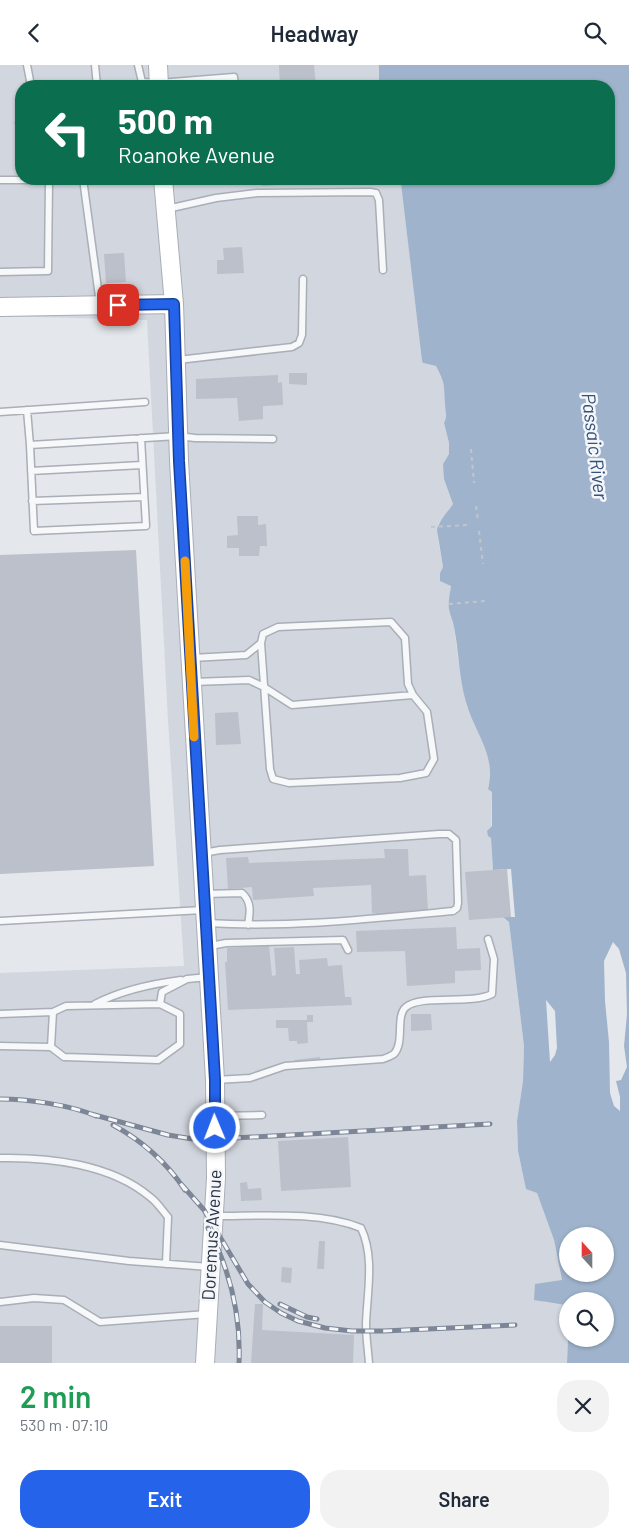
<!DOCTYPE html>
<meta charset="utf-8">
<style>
:root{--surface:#fff;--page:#f2f2f3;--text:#1f2937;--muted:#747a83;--accent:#2563eb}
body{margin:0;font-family:Barlow,sans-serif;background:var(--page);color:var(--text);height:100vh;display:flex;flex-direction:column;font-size:19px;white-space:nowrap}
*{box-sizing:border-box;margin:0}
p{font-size:16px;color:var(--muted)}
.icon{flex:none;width:28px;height:28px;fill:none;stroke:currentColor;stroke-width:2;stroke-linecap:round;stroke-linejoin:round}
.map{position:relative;height:1298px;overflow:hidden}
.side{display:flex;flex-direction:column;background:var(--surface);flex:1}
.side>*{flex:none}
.banner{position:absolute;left:15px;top:15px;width:600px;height:105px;border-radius:20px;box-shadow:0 1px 4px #0004;background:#0b6e4f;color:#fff;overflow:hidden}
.needle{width:32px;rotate:339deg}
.controls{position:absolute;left:559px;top:1162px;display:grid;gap:10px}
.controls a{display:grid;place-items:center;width:55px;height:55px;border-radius:50%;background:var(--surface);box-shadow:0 1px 4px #0004;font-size:25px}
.pin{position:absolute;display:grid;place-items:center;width:42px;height:42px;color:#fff;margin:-21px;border-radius:10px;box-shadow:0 2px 8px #0006}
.me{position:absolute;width:55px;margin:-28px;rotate:359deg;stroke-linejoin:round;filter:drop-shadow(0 0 4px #0008)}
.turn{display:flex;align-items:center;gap:18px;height:105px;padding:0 20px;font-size:22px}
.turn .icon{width:65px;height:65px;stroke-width:2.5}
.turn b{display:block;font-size:35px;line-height:42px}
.round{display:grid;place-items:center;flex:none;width:52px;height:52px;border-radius:20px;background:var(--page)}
.overview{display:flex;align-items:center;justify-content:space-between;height:85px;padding:0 20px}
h1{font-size:30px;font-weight:600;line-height:38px;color:#1e9e55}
.action{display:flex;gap:10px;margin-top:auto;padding:10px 20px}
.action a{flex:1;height:58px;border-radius:20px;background:var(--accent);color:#fff;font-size:20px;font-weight:600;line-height:58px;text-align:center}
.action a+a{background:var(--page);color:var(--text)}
header{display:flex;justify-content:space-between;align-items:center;height:65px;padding:0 20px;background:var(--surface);font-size:22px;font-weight:600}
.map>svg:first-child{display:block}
</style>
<header><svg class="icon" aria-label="back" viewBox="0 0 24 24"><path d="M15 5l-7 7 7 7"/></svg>Headway<svg class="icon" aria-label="search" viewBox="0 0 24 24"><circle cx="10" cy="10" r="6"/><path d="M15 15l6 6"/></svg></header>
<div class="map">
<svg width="629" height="1298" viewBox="0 0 629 1298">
<rect width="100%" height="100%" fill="#e4e7ec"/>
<path fill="#d2d6de" d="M0,0H379V21H21V114H401L422,296L423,298L436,301L442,313L445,326V336L447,353L444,359L449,378V389L443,399L453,439L447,449L438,459V474L443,502L440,508L451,521L449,543L454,562L458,593L467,640L490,693V716L488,723L492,726L491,773L493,805L503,852L509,857L524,981L523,1016L517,1056L518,1086L526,1123L537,1128L554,1175L562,1216L543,1237L565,1240L568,1275L567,1298H0V908L184,901L168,655L147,255L0,251Z"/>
<path fill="#9fb4cc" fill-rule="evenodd" d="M379,0H629V1298H567L568,1274H605V1236H568L567,1269L565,1240L534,1235L535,1219L562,1215L554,1175L537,1128L526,1124L518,1086L517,1056L523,1016L524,981L509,857L503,852L493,805L491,773L488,771L487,766L492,761V727L488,724C497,690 474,667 466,637C459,613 459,587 454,562C453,556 450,550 449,544C448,537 450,528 451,521L440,516V508L443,502L437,465C439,455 448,447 453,439L444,414L443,399L449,389V378L444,358C448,351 445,346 445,338C444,320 445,318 436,301L423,298L422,296L401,118V114H609V21H379ZM568,1171H605V1209H568Z"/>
<path fill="#e4e7ec" d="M511,804L515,852H503L493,805Z
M613,877L619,884L626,908L627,949L624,981L627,1002L621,1015L616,1016L620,1032V1046L614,1041L610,1028L609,977L605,936L604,896Z
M546,935L555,946L557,983L555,990L550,997Z"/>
<path fill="#bbc0ca" d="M279,0H314L316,21H280Z
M188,114H209V117L188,119Z
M261,114H351V115L262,121Z
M242,182L244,208L217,209V195H224L223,183Z
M124,188L126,217L106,218L104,189Z
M289,308H307V320L289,319Z
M278,310V318L282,317L283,340L263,341V354L239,356L237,333L196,334V314Z
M237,451H258V460L266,459L267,481H260L259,491H239V483H227V471L238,470Z
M136,485L154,801L0,809V490Z
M238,647L241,679L216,680L215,648Z
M384,784H408L409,811L426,810L428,847L382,850L372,848L371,820L313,823L314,831L253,835L252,822L228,824L226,793L248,792L249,798L385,793Z
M507,804L511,852L469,855L465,807Z
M456,862L457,884L480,883L481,905L455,906V918L407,921L405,886L357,887L356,866Z
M257,881H269L272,911L276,910L274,883L294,882L296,909H300L299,895L327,893L328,901L342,900L345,932H351L352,940L228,945L225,897H227V883Z
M411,949H431L432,965L411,966Z
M307,950H313V957H307L308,978L297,979V976H289L288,963H276V955H307Z
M320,992L321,997L294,999V995Z
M348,1072L351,1122L281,1126L278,1076Z
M247,1117L248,1124L261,1123L262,1135L241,1136L240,1118Z
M319,1176H325L324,1204H317Z
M282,1202L292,1203L291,1218L281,1217Z
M255,1239H263L262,1265L354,1270L353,1298H251Z
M0,1261H52V1298H0Z"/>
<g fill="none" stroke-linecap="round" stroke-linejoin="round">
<defs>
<path id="lane" d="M27,0L31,21
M95,0L97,21
M138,0L142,17L159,18L234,12L235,21
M19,58H21
M83,114L100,239
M0,115H49L48,206L0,207
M167,144L216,133L257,128L370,127L376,128L379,135L383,205
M178,295L292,282L299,278L302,270L303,214
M27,345L30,380
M0,347L145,337
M141,373L146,461L34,466L30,380L178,371L195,373L273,374
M31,406L142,400
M32,436L144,432
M391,557L405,573L408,619L413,630L427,647L434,694L426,708L400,713L289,718L273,714L270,704L261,578L263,569L278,562Z
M192,593L246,590L261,578
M193,617L249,615L264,622L292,640L413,630
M203,788L220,785L439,769H449L456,775L458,838L457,843L453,846C370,854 289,863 206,858
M204,829L242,828C252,837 250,848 248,860
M0,856L203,845
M210,881L226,878L343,875L348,885
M95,939C122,925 150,919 181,915
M160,939L180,949V979L158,995L64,992L51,982L53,947L66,941L160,939L162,927L187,914L208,912
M0,949L53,947
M0,981L51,982
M216,1015L250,1013L285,1001L383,994C386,993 391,991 394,989C405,977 395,951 406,942C421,929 471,940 492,929L494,894L488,874
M216,1051L262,1050
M0,1093C49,1092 111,1099 150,1132C157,1137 162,1145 168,1152L166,1199
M215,1151C261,1151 319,1146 361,1163C375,1192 367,1228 366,1259C366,1272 368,1285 369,1298
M0,1180L129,1196L210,1202
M0,1237L34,1233L64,1235L100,1257L207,1249"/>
<path id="secondary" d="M158,0L159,21
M163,114L174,239L179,396L215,1015L216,1113L205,1298
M0,242L174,239"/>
</defs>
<use href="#lane" stroke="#a9aeb7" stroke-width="9"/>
<use href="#secondary" stroke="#a9aeb7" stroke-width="20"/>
<path stroke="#c2c5cb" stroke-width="2" stroke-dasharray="4 4" stroke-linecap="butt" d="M471,384L474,418
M476,441L478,456
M431,462L468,460
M479,466L483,499
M449,539L485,536"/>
<use href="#lane" stroke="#f7f8fa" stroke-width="6"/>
<use href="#secondary" stroke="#fff" stroke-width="18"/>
<defs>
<path id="rail" d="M0,1034C27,1034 71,1040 96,1051
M91,1049L168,1070L199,1075L490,1059
M113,1060C141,1075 167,1098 185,1125
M181,1119L204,1145L248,1219L265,1237L281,1248L298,1256L325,1263L352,1266H384L515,1260
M208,1163C230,1205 241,1251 239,1298
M280,1239L307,1252L317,1254"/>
</defs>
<use href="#rail" stroke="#7d8696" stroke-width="5"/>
<use href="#rail" stroke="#f4f6f9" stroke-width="3" stroke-dasharray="9" stroke-linecap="butt"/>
</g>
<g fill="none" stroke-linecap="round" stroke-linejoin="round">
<defs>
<path id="route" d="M118,240L174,239L179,396L215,1015V1063"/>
</defs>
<use href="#route" stroke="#184099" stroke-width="12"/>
<use href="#route" stroke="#2563eb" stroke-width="9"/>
<path stroke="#f59e0b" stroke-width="9" d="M185,496L194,672"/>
</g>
<g text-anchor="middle" stroke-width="5" stroke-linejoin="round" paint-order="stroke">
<g font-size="18" fill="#2b3445" stroke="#f4f6f9">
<text transform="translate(212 1170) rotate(-87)" y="6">Doremus Avenue</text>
</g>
<g font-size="19" font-style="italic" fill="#34527a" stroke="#f4f6f9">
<text transform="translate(595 381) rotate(83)" y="7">Passaic River</text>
</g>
</g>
</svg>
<div class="controls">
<a><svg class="needle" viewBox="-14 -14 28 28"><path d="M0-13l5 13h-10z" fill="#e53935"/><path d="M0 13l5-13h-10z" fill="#747a83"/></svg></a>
<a><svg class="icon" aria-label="search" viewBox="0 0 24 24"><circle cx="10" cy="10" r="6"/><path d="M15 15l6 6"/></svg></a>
</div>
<div class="pin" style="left:118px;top:240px;background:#d93025"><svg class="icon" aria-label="arrive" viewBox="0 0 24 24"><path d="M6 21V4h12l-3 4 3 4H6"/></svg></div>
<svg class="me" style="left:215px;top:1063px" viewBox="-20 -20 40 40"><circle r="17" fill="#2563eb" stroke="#fff" stroke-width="3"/><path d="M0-11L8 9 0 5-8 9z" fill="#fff"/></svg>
<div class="banner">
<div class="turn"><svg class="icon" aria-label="left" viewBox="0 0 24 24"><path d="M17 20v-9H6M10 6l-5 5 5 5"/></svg><div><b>500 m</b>Roanoke Avenue</div></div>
</div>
</div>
<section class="side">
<div class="overview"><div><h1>2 min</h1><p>530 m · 07:10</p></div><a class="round"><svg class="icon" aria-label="close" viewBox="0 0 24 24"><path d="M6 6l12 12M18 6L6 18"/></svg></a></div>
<div class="action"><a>Exit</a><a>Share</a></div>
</section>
